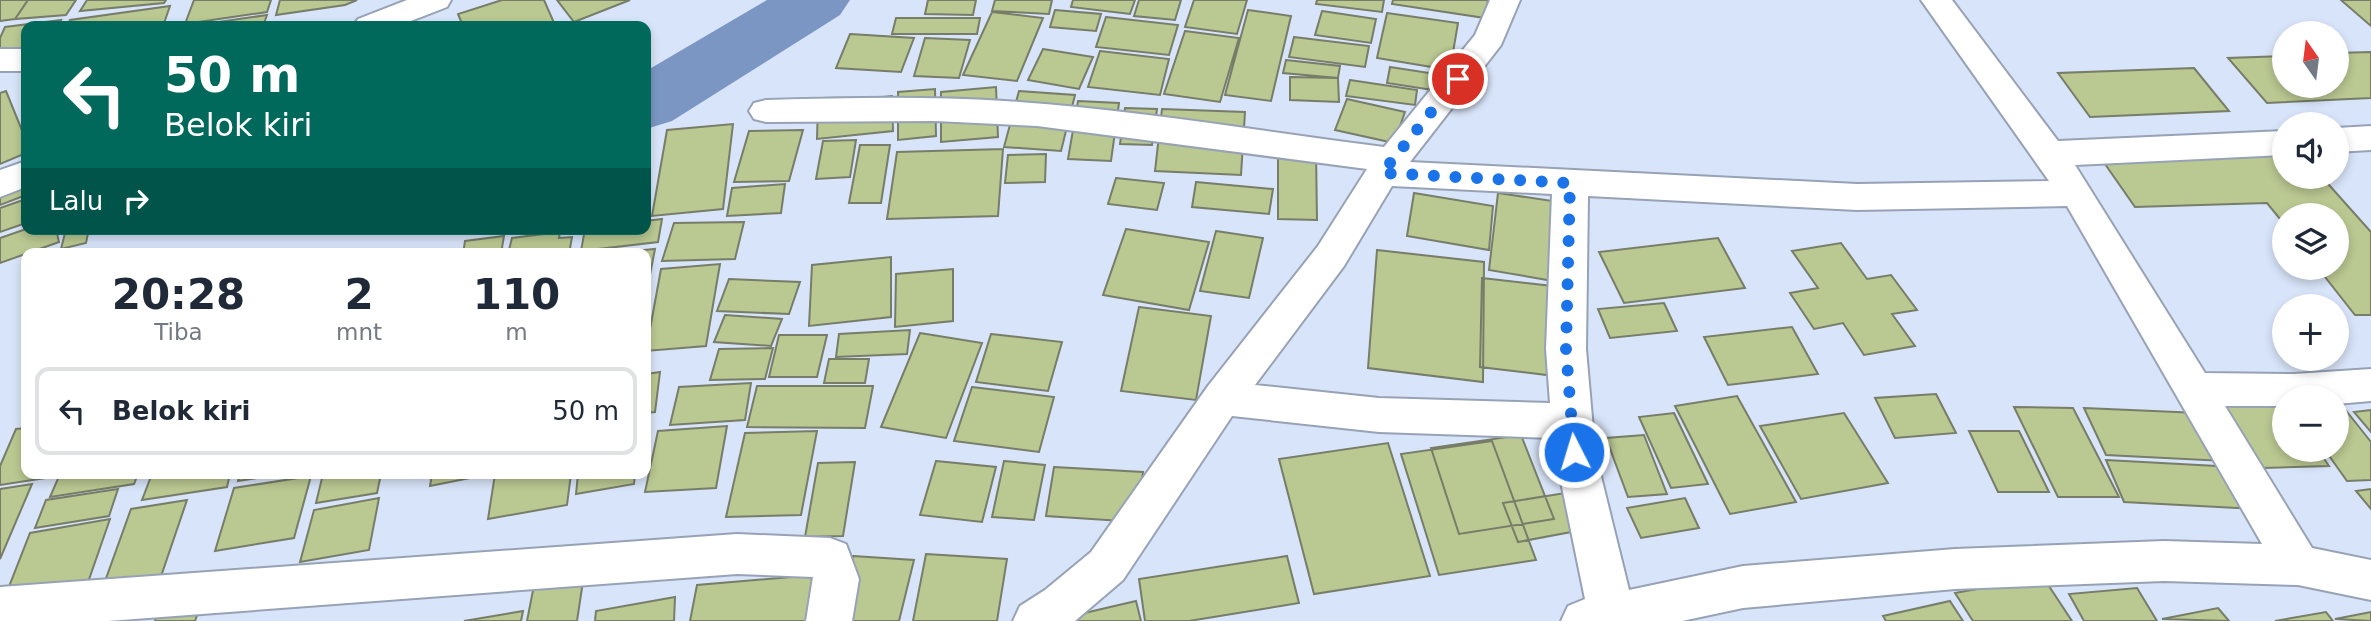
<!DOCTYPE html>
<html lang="id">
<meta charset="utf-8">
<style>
:root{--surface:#fff;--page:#f2f2f3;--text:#1f2937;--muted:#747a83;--line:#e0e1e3}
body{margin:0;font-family:"DejaVu Sans",sans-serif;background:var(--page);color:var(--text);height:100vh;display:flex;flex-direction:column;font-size:26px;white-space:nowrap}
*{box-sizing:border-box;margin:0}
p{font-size:23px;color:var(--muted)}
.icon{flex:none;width:38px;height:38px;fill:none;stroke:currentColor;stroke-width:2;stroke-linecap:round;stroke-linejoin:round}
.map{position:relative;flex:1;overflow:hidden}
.sheet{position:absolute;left:21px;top:248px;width:630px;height:231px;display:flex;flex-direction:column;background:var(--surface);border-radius:14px;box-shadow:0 4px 10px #0003}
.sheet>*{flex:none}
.top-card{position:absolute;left:21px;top:21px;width:630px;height:214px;border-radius:14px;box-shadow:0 4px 10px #0003;background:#00695c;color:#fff;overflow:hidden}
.needle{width:46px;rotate:346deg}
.controls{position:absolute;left:2272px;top:21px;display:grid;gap:14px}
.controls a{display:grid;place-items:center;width:77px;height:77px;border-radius:50%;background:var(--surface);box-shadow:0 4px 10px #0003;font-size:35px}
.pin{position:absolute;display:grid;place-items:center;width:60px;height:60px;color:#fff;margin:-30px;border:4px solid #fff;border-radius:50%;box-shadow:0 2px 7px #0007}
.me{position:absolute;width:77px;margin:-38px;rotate:355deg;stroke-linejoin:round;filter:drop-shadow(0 0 5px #0008)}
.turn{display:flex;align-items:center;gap:24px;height:147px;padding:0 28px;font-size:32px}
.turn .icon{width:91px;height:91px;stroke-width:2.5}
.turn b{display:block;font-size:49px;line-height:60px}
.then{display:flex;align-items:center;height:66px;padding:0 28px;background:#0003;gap:14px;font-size:26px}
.eta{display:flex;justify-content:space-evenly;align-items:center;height:119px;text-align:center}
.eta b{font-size:42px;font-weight:600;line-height:49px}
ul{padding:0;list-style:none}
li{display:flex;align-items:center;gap:21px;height:88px;margin:0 14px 10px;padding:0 14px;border:4px solid var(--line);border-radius:14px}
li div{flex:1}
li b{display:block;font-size:26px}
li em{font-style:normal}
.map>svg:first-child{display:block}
</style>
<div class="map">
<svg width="2371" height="621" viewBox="0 0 2371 621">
<rect width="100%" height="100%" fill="#d8e4f9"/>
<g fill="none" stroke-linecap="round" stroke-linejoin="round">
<path fill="#7c96c4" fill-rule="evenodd" d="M767,0H850L840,15L672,121L646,129V71Z"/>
</g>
<path fill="#bac892" stroke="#777d68" stroke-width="2" d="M0,0H28L15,19L0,21Z
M28,0H76L66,15L15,19Z
M87,0H166L164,3L80,11Z
M194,0H271L267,12L185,24Z
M280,0H357L345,5L276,15Z
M502,0H544L555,25L463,26L458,14Z
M557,0H630L574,22Z
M928,0H976L973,15L925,14Z
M995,0H1052L1049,14L992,11Z
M1073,0H1135L1130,14L1071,7Z
M1139,0H1181L1175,20L1134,16Z
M1194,0H1247L1237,34L1185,27Z
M1317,0H1384L1382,12L1316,4Z
M1393,0H1488L1485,18L1392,4Z
M2341,0H2371V26Z
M170,6L163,26H67L70,20Z
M1055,10L1101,14L1096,31L1050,27Z
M1248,10L1291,16L1271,101L1225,95Z
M1322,11L1376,19L1371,43L1315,35Z
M992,12L1043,18L1017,81L963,75Z
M1387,13L1458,23L1450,70L1377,58Z
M267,15L263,26H191Z
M1106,17L1178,25L1169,55L1096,47Z
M896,18H980L977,34H892Z
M61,20L58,26H26V53L0,56V38L5,27Z
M1185,31L1239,38L1220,102L1164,94Z
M850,34L914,38L901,72L836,68Z
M1294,37L1369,46L1365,67L1289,57Z
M925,38L970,40L959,78L914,76Z
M1043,49L1093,57L1079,89L1028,80Z
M1100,51L1169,59L1160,95L1088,87Z
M2371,52V98L2267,103L2228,58L2284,56V86H2336V53Z
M1286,60L1340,66L1338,78L1283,73Z
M1390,67L1436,74L1433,90L1387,83Z
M2194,68L2229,111L2090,117L2058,73Z
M1290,77L1338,78L1339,102L1290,100Z
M1350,80L1417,90L1415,105L1346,96Z
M996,87L998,137L941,142V92Z
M935,89L936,136L898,140V92Z
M6,91L23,133L26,131V153L0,164V93Z
M1019,91L1075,95L1061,151L1004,147Z
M892,96L893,131L817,139L818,103Z
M1347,99L1405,112L1394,143L1335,130Z
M1078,101L1119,103L1111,161L1068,159Z
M1125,108L1157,109L1152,145L1120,144Z
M1162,109L1245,112L1241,175L1155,171Z
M733,124L723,209L652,216L667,130Z
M803,130L789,181L734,182L749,131Z
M856,140L850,177L816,179L823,141Z
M860,145H890L881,203H849Z
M1003,149L998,216L887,219L897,152Z
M2284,149V177H2322L2371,232V315H2355L2318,268H2336V215H2284V224L2267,203L2135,207L2098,154Z
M1278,150L1316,151L1317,220L1278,219Z
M1046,154L1045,182L1005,183L1008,155Z
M1116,178L1164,183L1157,210L1108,204Z
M26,180V195L0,205V189Z
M1196,182L1273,189L1269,214L1192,207Z
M785,184L781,213L727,216L732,188Z
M1414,193L1493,206L1489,250L1407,236Z
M1498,193L1559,202L1553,281L1489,270Z
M26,199V223L0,232V208Z
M662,219L658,242L581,251L585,229H646V221Z
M744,222L735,259L662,261L674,223Z
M26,229H56L59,242L0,263V238Z
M66,229H89L86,243L61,249Z
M1126,229L1209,242L1189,310L1103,295Z
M1216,231L1263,238L1249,298L1200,291Z
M560,232L559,238L572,237L569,254H508L512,238Z
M504,236L501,254H463L465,241Z
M1718,238L1745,288L1624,303L1599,252Z
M1841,243L1867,279L1891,275L1917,310L1892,314L1915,346L1864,355L1843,323L1814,329L1790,293L1818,288L1792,251Z
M655,249L646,295V254H604Z
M1377,250L1484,262L1483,382L1368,368Z
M891,257V317L809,326L812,265Z
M720,264L706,346L646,351L661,269Z
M953,269V321L895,327L896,274Z
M1482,278L1552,286L1555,376L1480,367Z
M729,279L800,282L789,314L717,311Z
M1664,303L1677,331L1610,338L1598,309Z
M1139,307L1211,316L1196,400L1121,391Z
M725,315L782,319L771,346L714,342Z
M1792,327L1818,374L1728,385L1704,337Z
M910,330L907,354L836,357L839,334Z
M920,333L982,343L946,438L881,427Z
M991,334L1062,342L1048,391L976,382Z
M779,335H827L817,377H769Z
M773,348L765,379L710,380L719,349Z
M829,359H869L865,383H824Z
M660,372L655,412L646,413V374Z
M751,383L745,420L670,425L679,387Z
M757,386H873L865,428L747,427Z
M972,387L1054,397L1039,452L954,441Z
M1936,394L1956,433L1895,438L1875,398Z
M1737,396L1796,502L1730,514L1675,406Z
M2336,398L2371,442V480L2347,481L2325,450H2336Z
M2218,400L2284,401V450H2318L2329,466L2263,468Z
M2014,407L2073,408L2119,497H2058Z
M2084,408L2199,413L2224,461L2106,455Z
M2371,410V432L2354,412Z
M1674,413L1708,484L1671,488L1639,417Z
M1844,413L1888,483L1801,499L1760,426Z
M727,426L716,488L645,492L658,431Z
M26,428V474H46L45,478L0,485V466L16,429Z
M817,431L801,515L726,517L745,433Z
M1969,431H2019L2049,492H1998Z
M1521,435L1554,519L1459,534L1431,448Z
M1644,435L1667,494L1628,497L1606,438Z
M1492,441L1536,560L1439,575L1401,454Z
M1388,443L1430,576L1314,594L1279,459Z
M2106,460L2235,467L2256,509L2124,502Z
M936,461L996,467L982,522L920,515Z
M1004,461L1045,465L1034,520L992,517Z
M855,462L843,536L805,537L818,463Z
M1054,467L1143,472L1137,522L1046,516Z
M60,474H138L134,484L50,497Z
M152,474H230L227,487L142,500Z
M240,474H283L238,481Z
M323,474H381L377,493L316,503Z
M432,474H490L430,486Z
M495,474H571L567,505L488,519Z
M578,474H635L634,484L576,494Z
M311,476L294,538L215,551L234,488Z
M32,484L0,559V489Z
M118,489L109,516L35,528L46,500Z
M2371,489V509L2356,491Z
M1565,493L1582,530L1518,542L1503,503Z
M379,498L369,550L300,562L314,510Z
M1685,498L1699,528L1641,538L1627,508Z
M187,500L157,588L99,598L131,509Z
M110,519L86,588L3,602L30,533Z
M926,554L1007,559L997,621H913Z
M853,556L914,560L899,621H834Z
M1287,556L1299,603L1189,621H1145L1139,579Z
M585,568L577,621H527L536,575Z
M827,574L822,621H690L697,585Z
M2043,577L2072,621H1973L1955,593Z
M2137,588L2157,621H2084L2069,594Z
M675,597L674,621H595L596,611Z
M1136,601L1141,621H1064L1063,618Z
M1950,601L1963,621H1886L1883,616Z
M200,607L195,621H155L157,614Z
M2218,608L2229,621L2162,619Z
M523,611L521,621H464Z
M2326,612L2333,621H2275Z
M2371,612V621L2335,619Z"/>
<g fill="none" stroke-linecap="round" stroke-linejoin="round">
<defs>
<path id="minor" d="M407,0H451L447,7L398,26H353L358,19Z
M1490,0H1520L1501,45L1410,162L1857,184L2049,181L1921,0H1952L2058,141L2284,131V155L2075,165L2205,373L2294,374L2371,369V401L2336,404V397H2284V406H2225L2312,548L2371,560V600L2298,585L2164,581L1955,589L1743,608L1682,621H1561L1568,606L1585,599L1552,438L1379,432L1232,416L1123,580L1075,621H1013L1020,606L1045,590L1091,552L1208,386L1318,246L1367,169L1037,126L935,121L766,122L754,119L749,111L754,103L766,100C846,98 925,96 1005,101C1132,109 1258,131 1384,147L1475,35ZM1392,186L1552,194L1546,349L1550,403L1379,398L1255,385L1344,266ZM1588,196L1857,210L2067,206L2262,544L2164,541L1955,549L1743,566L1629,590L1595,452L1586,349Z
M0,49H26V71H0Z
M2371,126V150L2336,152V128Z
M26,161V187L0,197V170Z
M737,534L830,538L846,544L859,579L852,621H806L813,577L737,574L108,621H0V587Z"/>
</defs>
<use href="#minor" stroke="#97a2b5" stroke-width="4"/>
<use href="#minor" fill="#fff" fill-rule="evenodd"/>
</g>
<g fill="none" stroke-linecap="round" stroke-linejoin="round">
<path stroke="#1a73e8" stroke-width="12" stroke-dasharray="0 21.6" d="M1458,79L1382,173L1570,183L1566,349L1574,452"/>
</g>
</svg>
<div class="controls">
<a><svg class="needle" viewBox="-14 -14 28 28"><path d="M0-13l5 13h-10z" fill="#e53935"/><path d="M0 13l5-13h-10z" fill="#747a83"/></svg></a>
<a><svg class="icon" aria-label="sound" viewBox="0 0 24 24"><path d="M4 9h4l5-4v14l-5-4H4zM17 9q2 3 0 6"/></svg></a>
<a><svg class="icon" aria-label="layers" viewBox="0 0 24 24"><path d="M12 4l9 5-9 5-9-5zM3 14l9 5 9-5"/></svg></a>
<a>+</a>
<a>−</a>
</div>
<div class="pin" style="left:1458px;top:79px;background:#d93025"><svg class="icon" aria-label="arrive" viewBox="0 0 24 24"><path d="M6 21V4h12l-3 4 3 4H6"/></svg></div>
<svg class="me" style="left:1574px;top:452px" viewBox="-20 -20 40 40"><circle r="17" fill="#1a73e8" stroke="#fff" stroke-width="3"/><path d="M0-11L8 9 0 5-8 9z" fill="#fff"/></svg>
<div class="top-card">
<div class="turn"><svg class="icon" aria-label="left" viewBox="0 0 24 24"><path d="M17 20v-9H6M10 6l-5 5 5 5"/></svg><div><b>50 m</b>Belok kiri</div></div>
<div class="then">Lalu<svg class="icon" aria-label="right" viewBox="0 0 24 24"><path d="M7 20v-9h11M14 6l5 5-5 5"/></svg></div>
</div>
<section class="sheet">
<div class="eta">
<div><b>20:28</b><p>Tiba</p></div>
<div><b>2</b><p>mnt</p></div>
<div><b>110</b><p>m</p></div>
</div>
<ul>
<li><svg class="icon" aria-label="left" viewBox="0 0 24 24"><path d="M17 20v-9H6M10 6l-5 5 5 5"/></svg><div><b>Belok kiri</b></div><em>50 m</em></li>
</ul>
</section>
</div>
